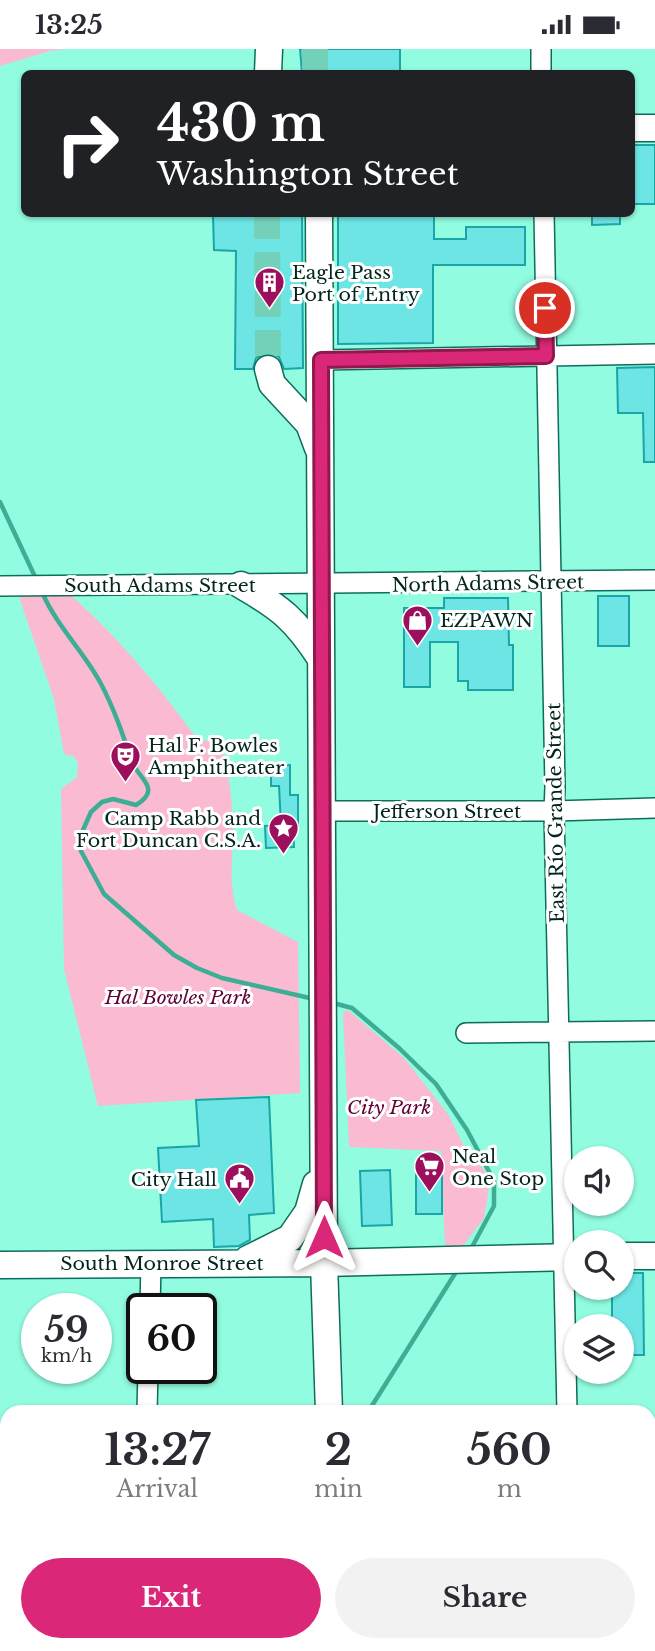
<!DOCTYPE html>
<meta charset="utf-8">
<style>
:root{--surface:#fff;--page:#f2f2f3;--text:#2b2b33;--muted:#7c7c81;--accent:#db2777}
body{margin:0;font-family:"Libre Baskerville",serif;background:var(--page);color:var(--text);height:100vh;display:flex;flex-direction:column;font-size:26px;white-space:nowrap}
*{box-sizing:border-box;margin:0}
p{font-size:23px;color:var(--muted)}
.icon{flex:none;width:38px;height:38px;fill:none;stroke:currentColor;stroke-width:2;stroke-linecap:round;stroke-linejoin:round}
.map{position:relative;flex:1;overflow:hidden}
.sheet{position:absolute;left:0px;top:1356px;width:656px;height:247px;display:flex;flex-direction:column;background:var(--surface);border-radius:21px 21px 0 0;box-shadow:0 2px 5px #0004}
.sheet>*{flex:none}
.guide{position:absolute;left:21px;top:21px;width:614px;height:147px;border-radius:10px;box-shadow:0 2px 5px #0004;background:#202124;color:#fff;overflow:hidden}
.controls{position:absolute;left:564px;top:1097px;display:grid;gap:14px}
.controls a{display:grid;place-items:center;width:70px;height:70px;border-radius:50%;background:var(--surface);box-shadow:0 2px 5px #0004;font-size:35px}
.speed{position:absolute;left:21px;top:1244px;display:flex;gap:14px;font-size:35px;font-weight:700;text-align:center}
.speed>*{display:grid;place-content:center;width:91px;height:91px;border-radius:50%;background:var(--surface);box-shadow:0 2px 5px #0004;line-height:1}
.speed small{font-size:18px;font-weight:400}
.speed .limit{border:4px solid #111;border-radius:10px;background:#fff;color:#111}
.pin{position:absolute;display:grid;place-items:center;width:60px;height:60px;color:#fff;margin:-30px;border:4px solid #fff;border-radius:50%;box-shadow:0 2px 7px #0007}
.me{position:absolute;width:77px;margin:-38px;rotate:0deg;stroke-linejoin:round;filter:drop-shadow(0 0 5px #0008)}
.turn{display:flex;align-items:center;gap:24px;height:147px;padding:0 21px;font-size:32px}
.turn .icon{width:91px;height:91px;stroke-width:2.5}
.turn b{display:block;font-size:49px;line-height:60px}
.eta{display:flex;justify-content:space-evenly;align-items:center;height:119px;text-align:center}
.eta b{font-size:42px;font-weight:700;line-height:49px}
.primary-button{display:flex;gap:14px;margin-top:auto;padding:14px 21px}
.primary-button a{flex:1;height:80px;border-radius:42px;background:var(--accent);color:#fff;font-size:28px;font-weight:700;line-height:80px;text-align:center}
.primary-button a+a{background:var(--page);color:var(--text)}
.status{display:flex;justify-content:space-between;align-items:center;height:49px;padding:0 35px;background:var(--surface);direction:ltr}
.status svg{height:19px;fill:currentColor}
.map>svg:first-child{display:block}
</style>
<div class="status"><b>13:25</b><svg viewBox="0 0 49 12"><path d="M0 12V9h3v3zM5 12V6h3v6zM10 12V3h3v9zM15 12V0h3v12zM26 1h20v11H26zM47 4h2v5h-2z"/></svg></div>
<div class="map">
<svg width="655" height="1602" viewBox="0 0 655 1602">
<rect width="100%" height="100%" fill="#91fce0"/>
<path fill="#fabad2" d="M0,0H66L50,2L0,17Z
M68,544C118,587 159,638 198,691L220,693C229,721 232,750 233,779C233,809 228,832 237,861L298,893L300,1044L98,1057L64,920L61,740L77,728L78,713L73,707L64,705L54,650L19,548Z
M348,961L404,1009L448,1065L468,1105L478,1113L489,1128L488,1145L484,1169L463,1197H445L441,1102L349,1098L343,963Z"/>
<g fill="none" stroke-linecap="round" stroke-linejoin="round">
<path stroke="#3dae95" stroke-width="4.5" d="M0,453L37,532
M42,543C56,576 83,602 100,633C114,659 123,686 132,713C138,729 163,740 136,756L113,750L102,753L91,763L83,781L81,802L104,845L174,906L197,919L222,929L314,950
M333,954L352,959L399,999L436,1035L467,1081L494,1132V1157L472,1198
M368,1363L456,1223
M0,1543L7,1540
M263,1596V1602"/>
</g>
<path fill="#6de5e4" stroke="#1aa6a6" stroke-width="2" d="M300,0H400V24H302Z
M632,96H655V155H632Z
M234,164H302L303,319L284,320L279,308L273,305H265L256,309L253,320H235L236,202L214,201L213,167L234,166Z
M338,164H434V190H466V178H525V216H433V294L338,295Z
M592,164H620V175L592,176Z
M655,318V413H644L643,364H618L617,319Z
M598,547H629V597H598Z
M444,549H508L509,596H513V641H468V632H458V593H430V638H404V559H444Z
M290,716V746H298V780H293L294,798L266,799L265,777L281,776L279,737H271V717Z
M269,1048L274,1164L249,1166L250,1191L239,1197L214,1198L213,1170L162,1173L158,1099L199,1097L196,1051Z
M390,1121L392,1176L362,1177L360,1122Z
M416,1125H442V1165H416Z
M621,1224H643L644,1306H621V1278H612V1239H621Z"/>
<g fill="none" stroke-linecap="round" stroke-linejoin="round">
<path stroke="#74d1b9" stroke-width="26" stroke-dasharray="26 13" stroke-linecap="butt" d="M315,0V24
M267,164L268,320"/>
<defs>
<path id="minor" d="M541,0V24
M544,164L555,738L554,762L567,1363
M321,311L655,305
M0,537L655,531
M323,762H554L655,759
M466,984L655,982
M150,1260L151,1213
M147,1363L148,1320
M649,1431H655
M0,1443H7
M649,1548L655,1549
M571,1602V1596"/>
<path id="major" d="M268,24L269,0
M632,79H655
M319,164L324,1214L329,1363
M268,320L272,335L309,375L318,399
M241,536C281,559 296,571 321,610
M621,1207H655
M248,1210L290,1189L308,1163L316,1135
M0,1216L324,1214L576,1208
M336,1596L337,1602"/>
</defs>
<use href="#minor" stroke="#0e6d5a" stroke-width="22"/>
<use href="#major" stroke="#0e6d5a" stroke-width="29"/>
<use href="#minor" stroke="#fff" stroke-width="19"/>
<use href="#major" stroke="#fff" stroke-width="26"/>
</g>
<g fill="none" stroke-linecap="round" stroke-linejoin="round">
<defs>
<path id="route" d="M324,1188L321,311L546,307L545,259"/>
</defs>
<use href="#route" stroke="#8e194d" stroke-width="18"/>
<use href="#route" stroke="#db2777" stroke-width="12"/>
</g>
<defs>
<symbol id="building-pin" viewBox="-11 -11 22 30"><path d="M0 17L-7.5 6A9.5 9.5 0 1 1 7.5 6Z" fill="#9c0f5d" stroke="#fff"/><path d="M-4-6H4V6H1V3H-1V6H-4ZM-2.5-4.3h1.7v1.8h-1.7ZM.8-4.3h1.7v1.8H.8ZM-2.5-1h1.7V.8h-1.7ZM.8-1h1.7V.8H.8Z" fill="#fff"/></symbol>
<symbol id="shop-pin" viewBox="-11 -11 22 30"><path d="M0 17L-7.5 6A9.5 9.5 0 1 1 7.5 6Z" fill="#9c0f5d" stroke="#fff"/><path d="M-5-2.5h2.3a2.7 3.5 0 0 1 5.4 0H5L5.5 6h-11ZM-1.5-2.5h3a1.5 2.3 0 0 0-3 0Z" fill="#fff"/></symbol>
<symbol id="theatre-pin" viewBox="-11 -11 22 30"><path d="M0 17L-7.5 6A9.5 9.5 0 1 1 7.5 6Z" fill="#9c0f5d" stroke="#fff"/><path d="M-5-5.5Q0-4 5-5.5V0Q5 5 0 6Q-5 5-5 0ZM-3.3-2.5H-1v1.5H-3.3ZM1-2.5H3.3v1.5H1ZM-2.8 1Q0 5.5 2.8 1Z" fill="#fff"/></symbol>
<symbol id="sight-pin" viewBox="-11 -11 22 30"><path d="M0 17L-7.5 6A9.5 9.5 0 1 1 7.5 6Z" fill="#9c0f5d" stroke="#fff"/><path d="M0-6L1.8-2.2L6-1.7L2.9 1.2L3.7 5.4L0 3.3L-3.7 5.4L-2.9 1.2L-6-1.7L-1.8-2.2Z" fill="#fff"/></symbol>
<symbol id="supermarket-pin" viewBox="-11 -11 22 30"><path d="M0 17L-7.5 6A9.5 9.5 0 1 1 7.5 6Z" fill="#9c0f5d" stroke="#fff"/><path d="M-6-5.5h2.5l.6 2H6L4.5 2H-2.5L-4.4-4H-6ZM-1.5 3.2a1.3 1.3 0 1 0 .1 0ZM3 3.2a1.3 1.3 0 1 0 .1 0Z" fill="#fff"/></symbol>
<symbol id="civic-pin" viewBox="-11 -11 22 30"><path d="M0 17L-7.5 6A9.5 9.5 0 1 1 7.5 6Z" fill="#9c0f5d" stroke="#fff"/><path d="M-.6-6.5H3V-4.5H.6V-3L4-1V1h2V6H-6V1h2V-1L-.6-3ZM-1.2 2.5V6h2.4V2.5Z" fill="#fff"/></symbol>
</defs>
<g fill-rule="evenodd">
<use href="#building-pin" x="252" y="216" width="35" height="47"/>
<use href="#shop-pin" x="400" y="554" width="35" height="47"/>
<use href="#theatre-pin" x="108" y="690" width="35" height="47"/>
<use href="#sight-pin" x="266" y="762" width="35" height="47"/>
<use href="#supermarket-pin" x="412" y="1100" width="35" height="47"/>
<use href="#civic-pin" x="222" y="1112" width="35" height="47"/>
</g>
<g text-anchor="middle" stroke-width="6" stroke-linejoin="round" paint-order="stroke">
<g font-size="19" fill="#02251d" stroke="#fff" text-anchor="start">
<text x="292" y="230">Eagle Pass<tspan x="292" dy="22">Port of Entry</tspan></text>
<text x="440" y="578">EZPAWN</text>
<text x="148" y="703">Hal F. Bowles<tspan x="148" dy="22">Amphitheater</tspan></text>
<text x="261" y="776" text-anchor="end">Camp Rabb and<tspan x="261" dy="22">Fort Duncan C.S.A.</tspan></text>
<text x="452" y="1114">Neal<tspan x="452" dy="22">One Stop</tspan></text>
<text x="217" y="1137" text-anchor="end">City Hall</text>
</g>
<g font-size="19" fill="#02251d" stroke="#fff">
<text transform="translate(488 534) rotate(-1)" y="7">North Adams Street</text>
<text x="160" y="543">South Adams Street</text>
<text x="447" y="769">Jefferson Street</text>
<text transform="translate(555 764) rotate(-91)" y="7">East Río Grande Street</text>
<text x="162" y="1221">South Monroe Street</text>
</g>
<g font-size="19" font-style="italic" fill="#5f0035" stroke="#fff">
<text x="178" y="955">Hal Bowles Park</text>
<text x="389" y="1065">City Park</text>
</g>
</g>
</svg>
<div class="controls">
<a><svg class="icon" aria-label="sound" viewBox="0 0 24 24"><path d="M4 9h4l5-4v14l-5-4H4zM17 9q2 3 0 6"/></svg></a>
<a><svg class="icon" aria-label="search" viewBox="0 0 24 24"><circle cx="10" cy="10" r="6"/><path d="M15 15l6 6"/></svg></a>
<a><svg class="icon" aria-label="layers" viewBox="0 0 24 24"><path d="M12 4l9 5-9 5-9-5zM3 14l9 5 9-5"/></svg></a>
</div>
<div class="speed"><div>59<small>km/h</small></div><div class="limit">60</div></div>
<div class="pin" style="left:545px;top:259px;background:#d93025"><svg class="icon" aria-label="arrive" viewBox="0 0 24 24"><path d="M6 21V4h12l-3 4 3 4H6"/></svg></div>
<svg class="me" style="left:324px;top:1188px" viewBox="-20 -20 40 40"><path d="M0-17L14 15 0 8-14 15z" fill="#db2777" stroke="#fff" stroke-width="4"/></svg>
<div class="guide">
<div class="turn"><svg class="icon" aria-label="right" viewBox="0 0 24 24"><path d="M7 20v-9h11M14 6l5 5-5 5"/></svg><div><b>430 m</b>Washington Street</div></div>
</div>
<section class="sheet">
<div class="eta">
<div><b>13:27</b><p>Arrival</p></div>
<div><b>2</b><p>min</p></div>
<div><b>560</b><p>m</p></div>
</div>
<div class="primary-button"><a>Exit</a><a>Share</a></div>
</section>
</div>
